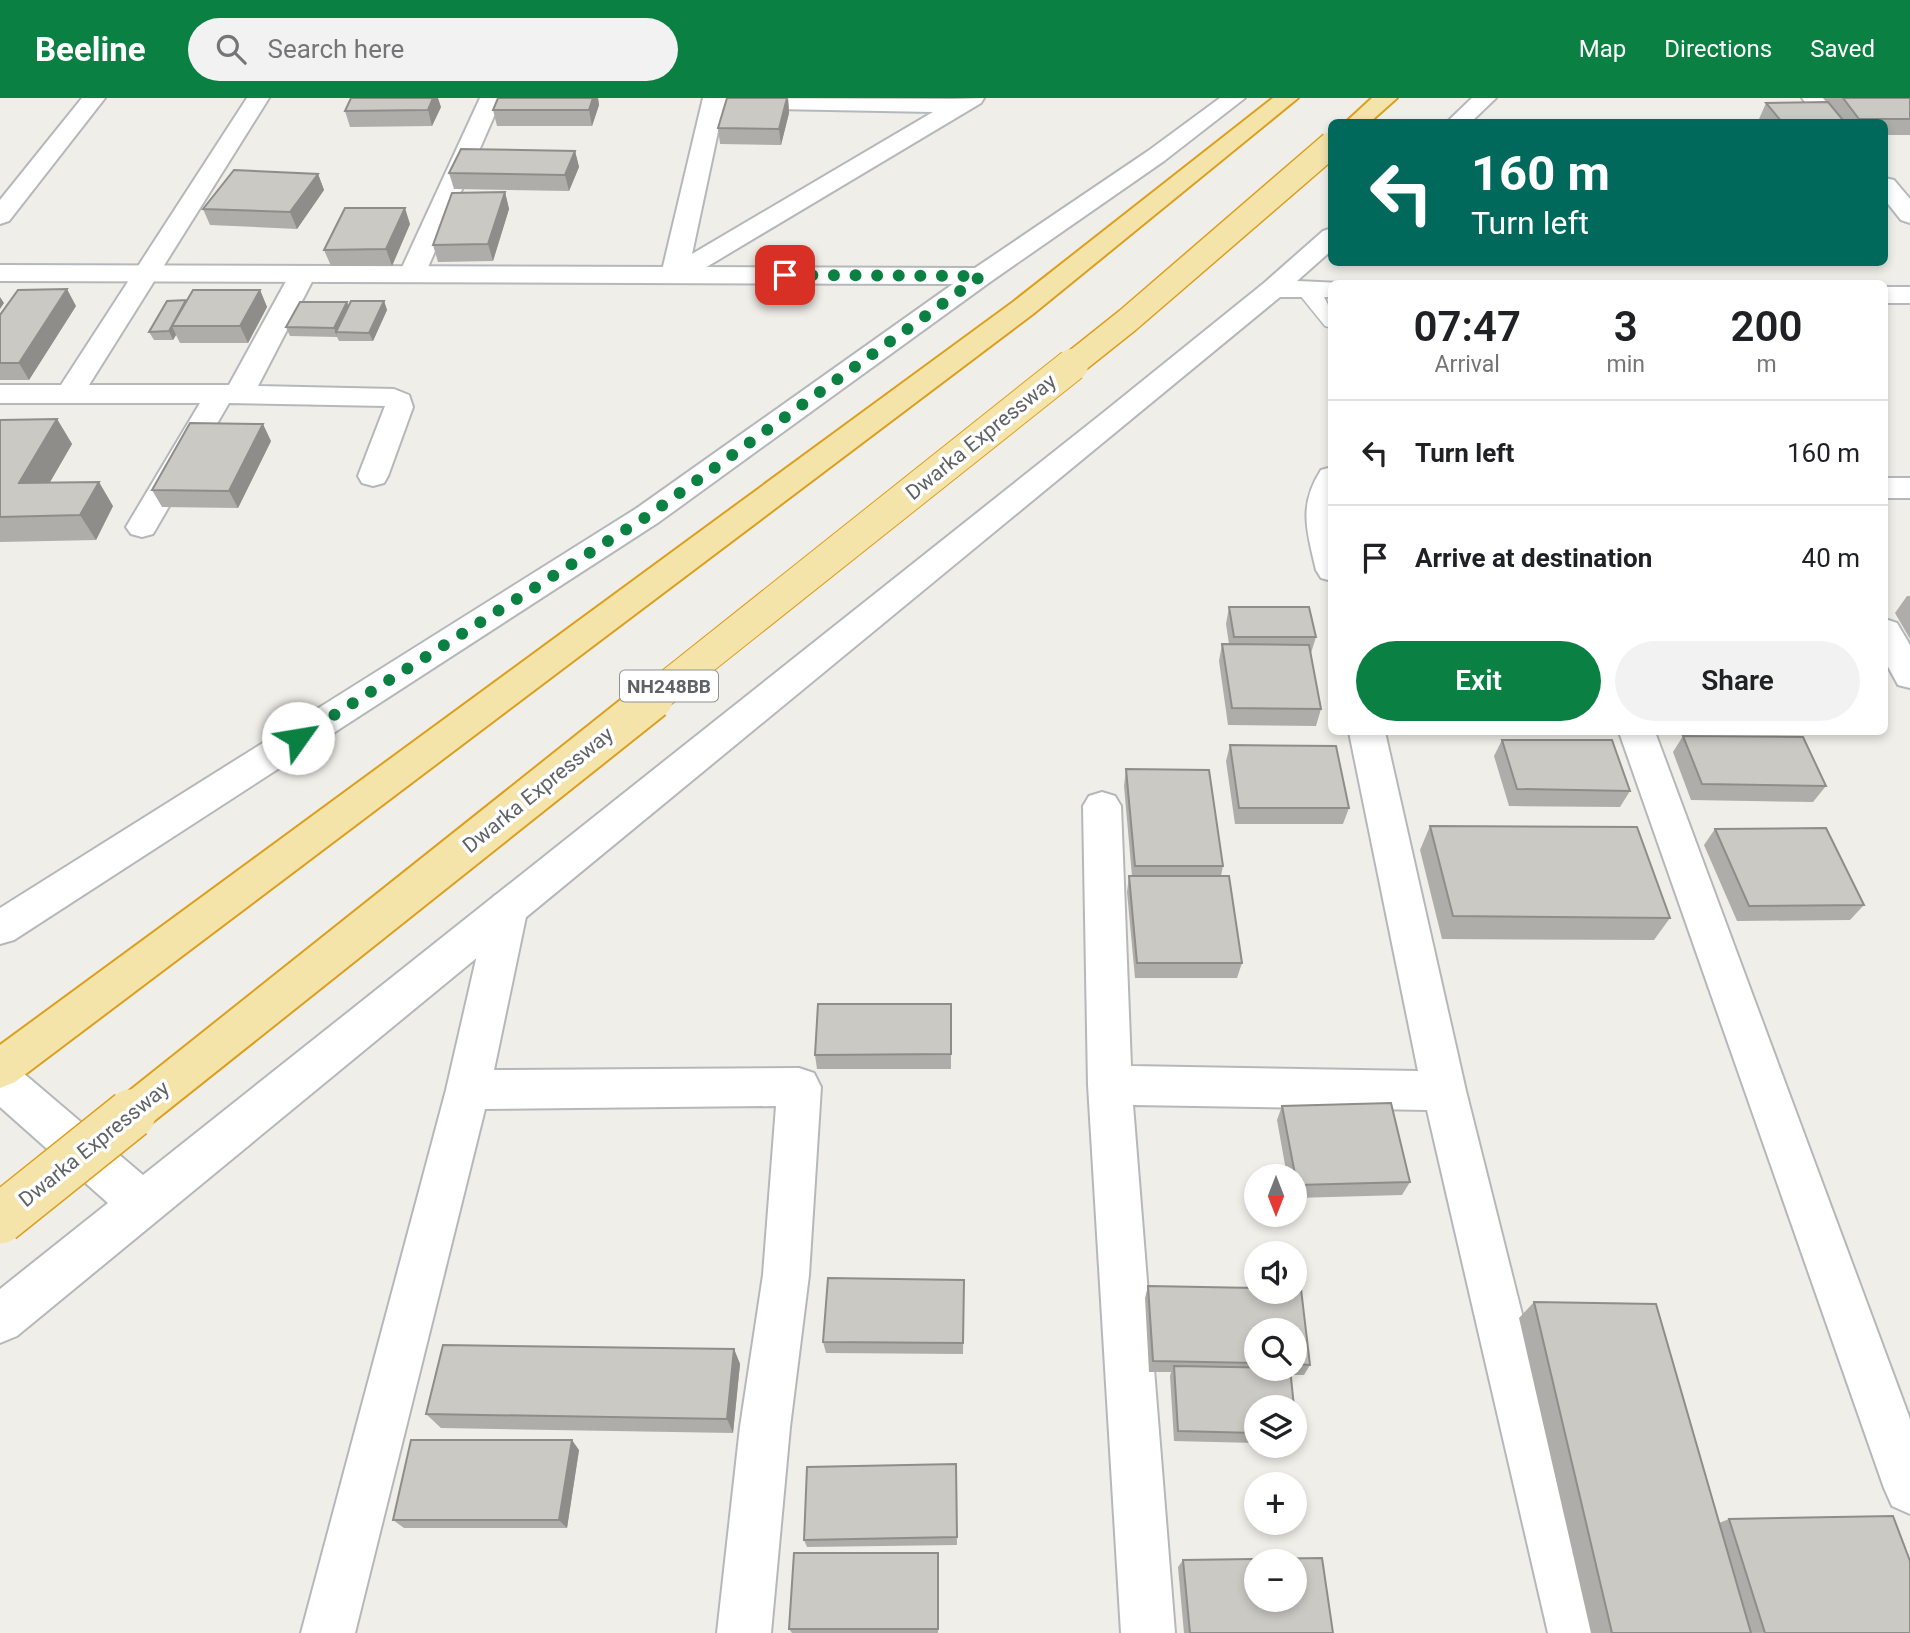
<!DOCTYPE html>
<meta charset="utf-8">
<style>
:root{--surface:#fff;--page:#f2f2f2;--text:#202124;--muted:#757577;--line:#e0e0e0;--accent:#0b8043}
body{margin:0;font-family:Roboto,sans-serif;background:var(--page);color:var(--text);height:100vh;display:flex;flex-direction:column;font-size:26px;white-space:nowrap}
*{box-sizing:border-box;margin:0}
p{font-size:23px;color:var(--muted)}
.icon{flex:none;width:38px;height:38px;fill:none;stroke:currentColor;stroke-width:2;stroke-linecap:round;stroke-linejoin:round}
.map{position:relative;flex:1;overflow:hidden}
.side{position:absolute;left:1328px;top:182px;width:560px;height:455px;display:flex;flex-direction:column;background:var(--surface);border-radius:10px;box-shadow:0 4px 10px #0003}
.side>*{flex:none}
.guide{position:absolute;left:1328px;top:21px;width:560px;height:147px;border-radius:10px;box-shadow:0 4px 10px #0003;background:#00695c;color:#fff;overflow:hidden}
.needle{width:46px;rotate:180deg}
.controls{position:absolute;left:1244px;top:1066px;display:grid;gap:14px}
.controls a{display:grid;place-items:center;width:63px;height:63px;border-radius:50%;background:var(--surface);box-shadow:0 4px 10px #0003;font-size:35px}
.pin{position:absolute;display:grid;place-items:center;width:60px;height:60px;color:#fff;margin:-30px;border-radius:14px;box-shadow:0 4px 10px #0006}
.me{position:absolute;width:77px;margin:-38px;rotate:58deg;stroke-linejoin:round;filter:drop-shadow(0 0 5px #0008)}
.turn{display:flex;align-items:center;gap:24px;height:147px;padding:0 28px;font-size:32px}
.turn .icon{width:91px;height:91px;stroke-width:2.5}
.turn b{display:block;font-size:49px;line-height:60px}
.eta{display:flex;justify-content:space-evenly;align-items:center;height:119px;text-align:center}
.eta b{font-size:42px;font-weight:600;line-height:49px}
.primary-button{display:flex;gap:14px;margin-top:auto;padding:14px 28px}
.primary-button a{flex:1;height:80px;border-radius:42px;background:var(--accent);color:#fff;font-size:28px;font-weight:600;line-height:80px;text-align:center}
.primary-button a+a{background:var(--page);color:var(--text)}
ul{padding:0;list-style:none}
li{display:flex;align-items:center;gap:21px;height:105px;padding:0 28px;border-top:2px solid var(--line)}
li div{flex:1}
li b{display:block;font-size:26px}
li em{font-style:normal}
header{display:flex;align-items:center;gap:42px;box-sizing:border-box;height:98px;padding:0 35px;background:var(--accent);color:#fff}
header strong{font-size:33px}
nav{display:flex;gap:38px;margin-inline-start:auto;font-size:24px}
.search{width:490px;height:63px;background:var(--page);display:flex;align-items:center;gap:18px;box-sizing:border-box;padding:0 24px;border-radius:38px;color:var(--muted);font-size:26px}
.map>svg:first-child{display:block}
</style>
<header>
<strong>Beeline</strong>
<div class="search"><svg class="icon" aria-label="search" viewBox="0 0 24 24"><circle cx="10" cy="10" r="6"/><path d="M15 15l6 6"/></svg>Search here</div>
<nav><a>Map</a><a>Directions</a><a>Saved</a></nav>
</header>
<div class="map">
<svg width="1910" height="1535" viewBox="0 0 1910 1535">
<rect width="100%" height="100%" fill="#f0eee8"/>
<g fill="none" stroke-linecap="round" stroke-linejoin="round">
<defs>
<path id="service" d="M1305,185C1325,190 1332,212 1332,230L1325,228L1295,191L1298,187Z"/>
<path id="minor" d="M82,0H105L9,123L0,126V102Z
M247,0H269L89,287H229L290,176L294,170L303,168L312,170L316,176L258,288L394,291L409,297L413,309L388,378L384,385L373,388L362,385L358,378L385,308L229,305L153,436L142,439L131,436L126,429L200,305H0V287H61Z
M480,0H502L425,176L421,182L412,184L403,182L399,176Z
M703,0L955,1L984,0L981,5L683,183L674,185L665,183L661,177ZM723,10L933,14L692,156Z
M1802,0H1825L1845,24H1821Z
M1885,80L1894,82L1910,101V125L1901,122L1885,102Z
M1332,369V483L1321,480L1316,472C1307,433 1298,408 1321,372Z
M1885,380H1910V400H1885Z
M1885,521L1897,525L1910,547V590L1898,587L1885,563Z
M1349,634H1385L1466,993L1602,1535H1548L1427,1012L1133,1007L1175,1535H1121L1088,987L1083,708L1089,698L1102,694L1115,698L1121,708L1131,968L1418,973Z
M1619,634H1655L1910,1321V1416L1892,1408L1884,1390Z
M508,793L522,798L528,809L494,972L799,970L814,975L821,989L809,1177L790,1329L771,1535H717L740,1329L763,1177L776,1008L485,1011L355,1535H301L446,992L488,809L494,798Z"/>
<path id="tertiary" d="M1220,0H1245L1164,63L990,184L659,424L14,842L0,846V810L637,410L953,186L0,183V167L975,170L1148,53Z
M1472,0H1496L1471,24H1447Z
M1332,130V152L1297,183L1341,185L1332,186V199H1280L17,1238L0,1245V1191L108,1105L0,1009V963L15,968L143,1077L1104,314L1264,185L1323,133Z
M1885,189H1910V205H1885Z"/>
<path id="trunk" d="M1273,0H1298L1033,216L15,984L0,990V947L1013,204Z
M1372,0H1397L1370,24H1346Z"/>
</defs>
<use href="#service" stroke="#b5b8bb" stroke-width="3"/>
<use href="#minor" stroke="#b5b8bb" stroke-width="4"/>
<use href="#tertiary" stroke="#b5b8bb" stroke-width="4"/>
<use href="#trunk" stroke="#dc9f1d" stroke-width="4"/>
<use href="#service" fill="#fff" fill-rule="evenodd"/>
<use href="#minor" fill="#fff" fill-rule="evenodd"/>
<use href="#tertiary" fill="#fff" fill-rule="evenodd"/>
<use href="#trunk" fill="#f4e4aa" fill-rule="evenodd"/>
<defs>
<path id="trunk-bridge-far3" d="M1069,269L1128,222L1332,46"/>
<path id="trunk-bridge-far2" d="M651,602L1072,267"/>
<path id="trunk-bridge-far1" d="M129,1018L653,601"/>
<path id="trunk-bridge" d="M0,1121L131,1016"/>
</defs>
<use href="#trunk-bridge-far3" stroke="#dc9f1d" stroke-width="28" stroke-linecap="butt"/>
<use href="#trunk-bridge-far2" stroke="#dc9f1d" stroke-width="34" stroke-linecap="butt"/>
<use href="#trunk-bridge-far1" stroke="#dc9f1d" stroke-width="43" stroke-linecap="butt"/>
<use href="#trunk-bridge" stroke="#dc9f1d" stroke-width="52" stroke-linecap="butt"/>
<use href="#trunk-bridge-far3" stroke="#f4e4aa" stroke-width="25"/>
<use href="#trunk-bridge-far2" stroke="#f4e4aa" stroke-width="32"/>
<use href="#trunk-bridge-far1" stroke="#f4e4aa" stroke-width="39"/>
<use href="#trunk-bridge" stroke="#f4e4aa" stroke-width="49"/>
</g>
<path fill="#afada9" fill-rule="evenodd" d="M498,0H598L599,7L592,28H497L493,12Z
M788,0L789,15L781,47L720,46L718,30Z
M1823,0H1910V37H1885V24H1762L1759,21L1766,5L1826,4Z
M441,9L432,28L350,29L345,13Z
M575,53L579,69L569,93L454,91L449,75Z
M318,76L324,92L297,131L210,127L203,111Z
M505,94L509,111L493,163L438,164L433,147Z
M410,126L392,168H331L324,152Z
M260,192L267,209L248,245H180L176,237L173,242H154L149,234L186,204Z
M384,203L387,212L373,243H339L337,239L290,238L286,229L347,204L348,208Z
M76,208L29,282H0V217Z
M57,321L72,346L50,384L113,408L96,442L0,444V322Z
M271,343L238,410L162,409L152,392Z
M1907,498H1910V541L1895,515Z
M1229,509L1316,539L1311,555L1321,611L1316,628L1228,627L1219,563L1222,546H1229L1226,526Z
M1683,638L1826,688L1813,704L1691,702L1673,654Z
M1502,642L1630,693L1620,709L1509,708L1494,658Z
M1230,647L1349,710L1343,726H1235L1226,663Z
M1126,671L1223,768L1221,778L1242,865L1237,880H1135L1127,794L1129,778H1132L1124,688Z
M1430,728L1670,820L1654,842L1442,841L1420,752Z
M1715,731L1864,807L1850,822L1737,823L1704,747Z
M951,906V971H817L815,957Z
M1282,1008L1410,1084L1402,1097L1295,1100V1078H1287L1277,1022Z
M964,1182L963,1256L826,1255L823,1244Z
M1148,1188L1256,1190V1194H1295V1191H1301L1310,1267L1304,1277H1291L1294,1309H1256V1345L1174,1343L1170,1278L1171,1274H1149L1145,1200ZM1256,1232H1295V1270H1256Z
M1534,1204L1719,1425L1729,1421L1910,1535H1591L1519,1220Z
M734,1251L740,1266L733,1335L441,1330L426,1316Z
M579,1352L567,1430H404L393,1422Z
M956,1366L957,1447L807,1449L804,1442Z
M938,1455V1535H792L789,1531Z
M1183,1462L1333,1535H1184L1178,1469Z"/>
<path fill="#8e8d89" d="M433,0H438L441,9L432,28L428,12Z
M593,0H598L599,7L592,28L589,12Z
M788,0L789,15L781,47L779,31Z
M575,53L579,69L569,93L565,77Z
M318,76L324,92L297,131L290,114Z
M505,94L509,111L493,163L488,146Z
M405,110L410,126L392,168L386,151Z
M67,191L76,208L29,282L19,265Z
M260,192L267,209L248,245L240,228Z
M0,199L4,205L0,211Z
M186,202L190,211L172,228L176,237L173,242L169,233Z
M384,203L387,212L373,243L369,235Z
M347,204L350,213L336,234L337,239L334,230Z
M57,321L72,346L35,410L19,385Z
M263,326L271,343L238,410L229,393Z
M99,384L113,408L96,442L80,417Z
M734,1251L740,1266L733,1335L727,1321Z
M572,1342L579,1352L567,1430L559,1422Z"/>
<path fill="#cbc9c4" stroke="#8e8d89" stroke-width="2" fill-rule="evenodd" d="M351,0H433L428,12L345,13Z
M498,0H593L589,12H493Z
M727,0H787L779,31L718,30Z
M1843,0H1910V21H1859Z
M1828,4L1843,22L1781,23L1766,5Z
M461,51L575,53L565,77L449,75Z
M234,72L318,76L290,114L203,111Z
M505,94L488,146L433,147L452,95Z
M345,110H405L386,151L324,152Z
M67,191L19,265H0V217L18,192Z
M193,192H260L240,228H172Z
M186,202L169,233L149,234L167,203Z
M351,203H384L369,235L336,234Z
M300,204H347L334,230L286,229Z
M57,321L19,385L99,384L80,417L0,419V322Z
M190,325L263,326L229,393L152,392Z
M1229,509H1309L1316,539H1234Z
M1222,546L1309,547L1321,611L1232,610Z
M1683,638L1803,639L1826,688L1702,686Z
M1502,642H1612L1630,693L1517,691Z
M1230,647L1336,648L1349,710H1239Z
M1126,671L1209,672L1223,768H1135Z
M1430,728L1637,729L1670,820L1453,818Z
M1826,730L1864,807L1749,808L1715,731Z
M1129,778H1229L1242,865H1137Z
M818,906H951V956L815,957Z
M1391,1005L1410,1084L1297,1087L1282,1008Z
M828,1180L964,1182L963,1245L823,1244Z
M1148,1188L1256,1190V1194H1295V1191H1301L1310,1267L1295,1266V1232H1256V1265L1153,1263Z
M1534,1204L1656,1206L1751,1535H1612Z
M443,1247L734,1251L727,1321L426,1316Z
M1174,1268L1290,1270L1294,1309H1256V1335L1178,1333Z
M1295,1314L1298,1337H1295Z
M411,1342H572L559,1422H393Z
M956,1366L957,1439L804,1442L807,1369Z
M1893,1418L1910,1463V1535H1765L1729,1421Z
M794,1455H938V1531H789Z
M1322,1460L1333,1535H1190L1183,1462ZM1256,1463H1295V1502H1256Z"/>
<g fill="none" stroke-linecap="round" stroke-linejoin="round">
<path stroke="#0b8043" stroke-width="12" stroke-dasharray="0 21.6" d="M298,640L649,417L981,178L785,177"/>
</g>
<g text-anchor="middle" stroke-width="7" stroke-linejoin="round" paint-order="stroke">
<rect fill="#fff" stroke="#909294" stroke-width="2" x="620" y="572.5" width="98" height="31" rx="5"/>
<g font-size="19" font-weight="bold" fill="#606366">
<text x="669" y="595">NH248BB</text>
</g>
<g font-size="21" fill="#606366" stroke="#fff">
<text transform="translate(981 339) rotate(-39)" y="7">Dwarka Expressway</text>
<text transform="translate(538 692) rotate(-39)" y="7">Dwarka Expressway</text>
<text transform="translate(94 1046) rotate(-39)" y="7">Dwarka Expressway</text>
</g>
</g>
</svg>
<div class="controls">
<a><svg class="needle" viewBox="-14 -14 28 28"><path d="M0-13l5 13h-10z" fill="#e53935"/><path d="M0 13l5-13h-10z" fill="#757577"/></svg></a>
<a><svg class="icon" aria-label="sound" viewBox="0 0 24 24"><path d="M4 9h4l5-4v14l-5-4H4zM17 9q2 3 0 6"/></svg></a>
<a><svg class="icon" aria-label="search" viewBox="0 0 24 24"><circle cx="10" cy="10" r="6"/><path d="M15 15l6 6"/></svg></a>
<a><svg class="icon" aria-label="layers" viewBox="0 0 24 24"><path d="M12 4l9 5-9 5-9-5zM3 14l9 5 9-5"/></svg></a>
<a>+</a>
<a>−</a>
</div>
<div class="pin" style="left:785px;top:177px;background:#d93025"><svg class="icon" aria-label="arrive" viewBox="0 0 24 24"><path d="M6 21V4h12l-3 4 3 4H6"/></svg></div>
<svg class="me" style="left:298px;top:640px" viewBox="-20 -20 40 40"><circle r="19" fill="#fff"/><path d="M0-13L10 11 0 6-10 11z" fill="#0b8043"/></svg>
<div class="guide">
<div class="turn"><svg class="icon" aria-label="left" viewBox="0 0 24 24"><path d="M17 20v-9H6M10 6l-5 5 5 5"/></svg><div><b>160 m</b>Turn left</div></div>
</div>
<section class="side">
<div class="eta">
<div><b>07:47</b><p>Arrival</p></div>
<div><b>3</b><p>min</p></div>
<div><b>200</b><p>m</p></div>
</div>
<ul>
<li><svg class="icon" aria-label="left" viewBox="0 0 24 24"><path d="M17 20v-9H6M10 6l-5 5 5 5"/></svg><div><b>Turn left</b></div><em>160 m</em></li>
<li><svg class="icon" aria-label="arrive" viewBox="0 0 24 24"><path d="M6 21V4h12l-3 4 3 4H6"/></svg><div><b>Arrive at destination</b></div><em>40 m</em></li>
</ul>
<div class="primary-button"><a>Exit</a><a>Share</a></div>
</section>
</div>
